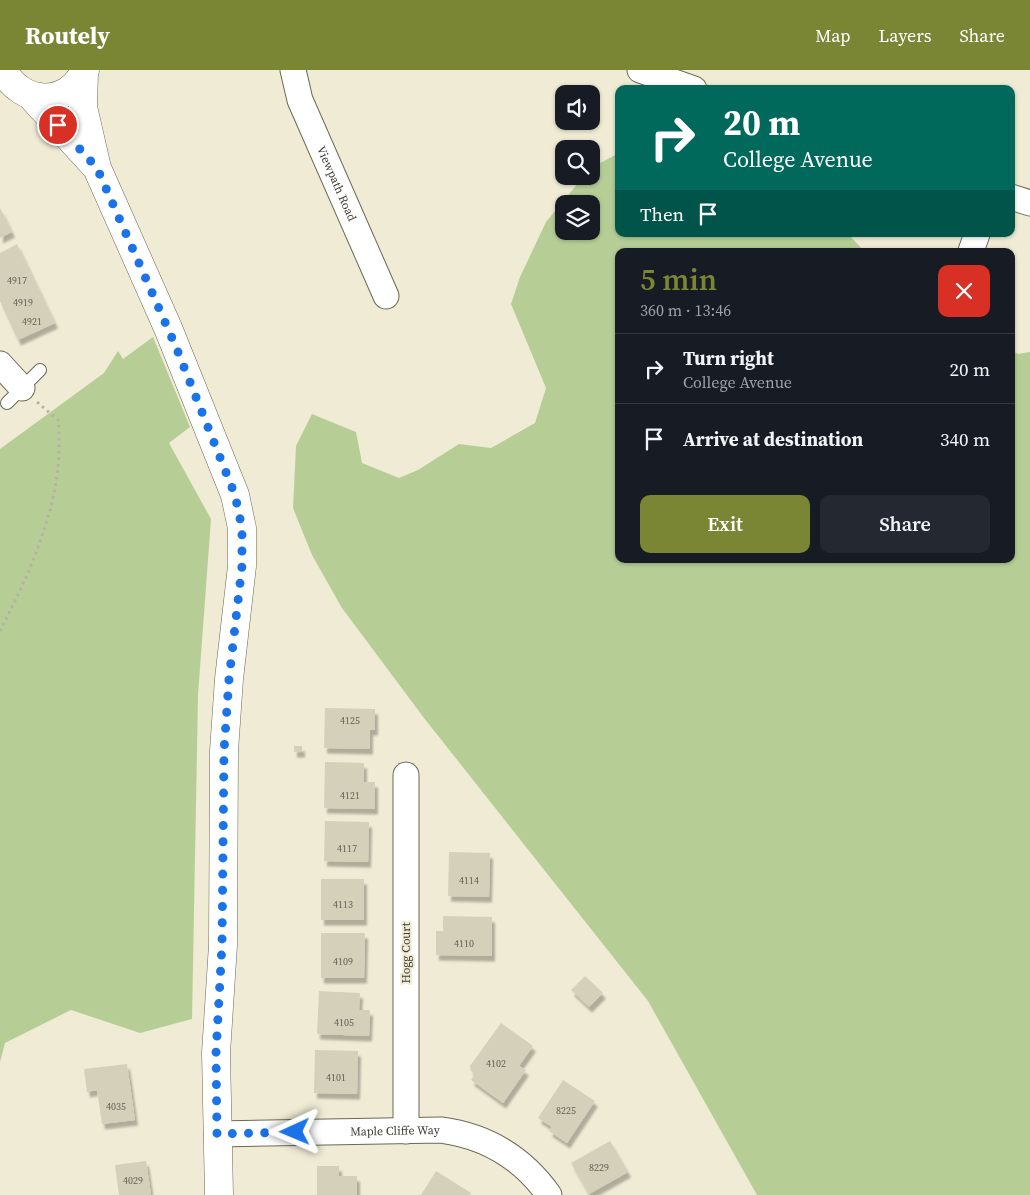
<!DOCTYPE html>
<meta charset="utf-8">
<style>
:root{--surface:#171b24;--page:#242831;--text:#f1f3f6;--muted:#9ea1a6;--line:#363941;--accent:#7a8633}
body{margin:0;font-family:"Source Serif 4",serif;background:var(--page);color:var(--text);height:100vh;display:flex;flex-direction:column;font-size:19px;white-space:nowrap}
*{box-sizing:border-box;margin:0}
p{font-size:16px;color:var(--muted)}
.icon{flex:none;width:28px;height:28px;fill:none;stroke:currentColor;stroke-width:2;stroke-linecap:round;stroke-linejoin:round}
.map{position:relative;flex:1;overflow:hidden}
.sheet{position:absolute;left:615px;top:178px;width:400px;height:315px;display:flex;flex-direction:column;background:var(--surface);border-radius:10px;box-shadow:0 1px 4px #0004}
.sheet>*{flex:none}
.hud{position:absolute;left:615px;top:15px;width:400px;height:152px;border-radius:10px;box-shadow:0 1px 4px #0004;background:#00695c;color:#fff;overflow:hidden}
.fabs{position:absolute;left:555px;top:15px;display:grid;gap:10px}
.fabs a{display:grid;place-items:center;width:45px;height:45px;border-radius:10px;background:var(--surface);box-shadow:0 1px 4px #0004;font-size:25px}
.pin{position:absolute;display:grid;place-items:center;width:42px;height:42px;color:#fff;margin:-21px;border:2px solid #fff;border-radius:50%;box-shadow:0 1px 5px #0007}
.me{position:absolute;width:55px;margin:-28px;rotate:269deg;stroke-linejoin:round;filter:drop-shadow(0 0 4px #0008)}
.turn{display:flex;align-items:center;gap:18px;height:105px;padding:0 25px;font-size:22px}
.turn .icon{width:65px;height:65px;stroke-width:2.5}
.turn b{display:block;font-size:35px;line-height:42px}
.then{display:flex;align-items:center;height:48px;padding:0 25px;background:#0003;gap:10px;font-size:19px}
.round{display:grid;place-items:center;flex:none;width:52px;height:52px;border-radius:10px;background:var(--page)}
.overview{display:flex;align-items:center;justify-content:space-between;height:85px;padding:0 25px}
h1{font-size:30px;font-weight:600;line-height:38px;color:var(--accent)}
.cta{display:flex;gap:10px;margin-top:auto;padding:10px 25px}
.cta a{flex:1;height:58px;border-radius:10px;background:var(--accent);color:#fff;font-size:20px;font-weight:600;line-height:58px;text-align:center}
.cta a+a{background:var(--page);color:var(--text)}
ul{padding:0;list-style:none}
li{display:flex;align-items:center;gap:15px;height:70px;padding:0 25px;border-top:1px solid var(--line)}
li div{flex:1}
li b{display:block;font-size:19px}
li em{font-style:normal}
header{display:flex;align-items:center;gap:30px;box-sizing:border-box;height:70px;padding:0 25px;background:var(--accent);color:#fff}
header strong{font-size:24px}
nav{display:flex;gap:28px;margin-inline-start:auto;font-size:18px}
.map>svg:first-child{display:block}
</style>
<header>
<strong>Routely</strong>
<nav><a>Map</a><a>Layers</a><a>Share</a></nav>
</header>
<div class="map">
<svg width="1030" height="1125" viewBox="0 0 1030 1125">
<defs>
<filter id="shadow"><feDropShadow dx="3" dy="5.5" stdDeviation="1" flood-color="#0004"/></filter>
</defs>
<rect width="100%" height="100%" fill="#efebd4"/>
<path fill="#b6ce96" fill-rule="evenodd" d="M619,83V164H848L864,181H619V489H1011V280L1018,284L1030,282V1125H757L648,931L424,648L342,538L312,485L293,438L296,376L312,344L356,362L362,393L399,408L418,400L459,374L491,378L535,353L546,318L511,234L520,207L546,152L584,106H591V98ZM564,134H591V161H564Z
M153,267L190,357L169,373L211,449L198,625L192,949L140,963L71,940L5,973L0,992V379L104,303L118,281L123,289Z"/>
<path fill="#d4d0ba" filter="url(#shadow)" d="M0,138L12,162L0,168Z
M17,174L55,253L18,270L0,231V183Z
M325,638L375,639V660H370V679L324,678Z
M294,676H302V682H294Z
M325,692L364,693V712H375V739L324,738Z
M325,751L369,752L368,792L324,791Z
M449,782L490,783L489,827L448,826Z
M321,809H364V850H321Z
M443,846L492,847V886L436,885V861H443Z
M321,863H365L364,908H321Z
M585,906L603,923L589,937L571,920Z
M319,921L360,923L359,940H370L369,966L317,964Z
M501,953L533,976L519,996L526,1000L503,1033L471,1010L475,1004L471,1001L470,996Z
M315,980L358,981L357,1024L314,1023Z
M127,994L135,1050L102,1054L97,1020L87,1022L84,999Z
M563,1010L595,1031L567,1073L549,1061L552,1057L538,1048Z
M610,1071L628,1102L589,1124L571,1093Z
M146,1091L151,1125H119L115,1095Z
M317,1096H339V1106H357V1125H317Z
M436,1101L471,1123L470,1125H421Z"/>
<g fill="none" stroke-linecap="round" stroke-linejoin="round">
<defs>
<path id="lane" d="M7,333L40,300"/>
<g id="street">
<path id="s1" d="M293,0L300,30L386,226"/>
<path d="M640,0L694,19"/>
<path d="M1011,127L1030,133"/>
<path d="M971,181L977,164"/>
<path d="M0,294L22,318"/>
<path d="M406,1061V705"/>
<path id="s2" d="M217,1064L441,1060C486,1066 522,1087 549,1125"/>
</g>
<path id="secondary" d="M3,0C21,35 68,38 85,0
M84,2L83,37L97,98L168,258L235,425L242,458V496L229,609L224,681L223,875L216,983L219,1125
M32,27L96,97"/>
</defs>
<use href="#lane" stroke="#6c6854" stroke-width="14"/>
<use href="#street" stroke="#6c6854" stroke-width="27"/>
<use href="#secondary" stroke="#6c6854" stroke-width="29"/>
<path stroke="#b5b2a0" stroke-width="3" stroke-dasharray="2.5 4" stroke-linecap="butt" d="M0,561C33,496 66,425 58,350L37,332"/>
<use href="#lane" stroke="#fff" stroke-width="12"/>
<use href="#street" stroke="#fff" stroke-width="25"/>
<use href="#secondary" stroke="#fff" stroke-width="28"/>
</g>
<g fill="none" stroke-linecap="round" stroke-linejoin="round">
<path stroke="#1a73e8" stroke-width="9" stroke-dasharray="0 16.2" d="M58,55L97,98L176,277L235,425L242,458V496L229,609L224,681L222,875L216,983L217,1064L295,1062"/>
</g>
<g text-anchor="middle" stroke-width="4" stroke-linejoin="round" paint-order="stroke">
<g font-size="10" fill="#636155">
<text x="17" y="214">4917</text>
<text x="23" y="236">4919</text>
<text x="32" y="255">4921</text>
<text x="350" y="654">4125</text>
<text x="350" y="729">4121</text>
<text x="347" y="782">4117</text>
<text x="469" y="814">4114</text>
<text x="343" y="838">4113</text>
<text x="464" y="877">4110</text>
<text x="343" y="895">4109</text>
<text x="344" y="956">4105</text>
<text x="496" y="997">4102</text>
<text x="336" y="1011">4101</text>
<text x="116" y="1040">4035</text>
<text x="566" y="1044">8225</text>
<text x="599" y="1101">8229</text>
<text x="133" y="1114">4029</text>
</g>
<g font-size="12" fill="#3d3c33" stroke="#efebd4">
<text dy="4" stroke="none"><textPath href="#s1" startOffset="122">Viewpath Road</textPath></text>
<text transform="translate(406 883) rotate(-90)" y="4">Hogg Court</text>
<text dy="4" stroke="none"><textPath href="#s2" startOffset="178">Maple Cliffe Way</textPath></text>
</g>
</g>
</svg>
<div class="fabs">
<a><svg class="icon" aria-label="sound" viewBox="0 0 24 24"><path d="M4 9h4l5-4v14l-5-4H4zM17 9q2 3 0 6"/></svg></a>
<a><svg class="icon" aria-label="search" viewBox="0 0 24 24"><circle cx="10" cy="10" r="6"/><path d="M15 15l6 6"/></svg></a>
<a><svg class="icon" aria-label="layers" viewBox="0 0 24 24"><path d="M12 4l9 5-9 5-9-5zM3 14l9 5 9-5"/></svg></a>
</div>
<div class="pin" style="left:58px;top:55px;background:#d93025"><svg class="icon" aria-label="arrive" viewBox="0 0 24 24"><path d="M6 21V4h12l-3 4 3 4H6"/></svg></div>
<svg class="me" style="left:295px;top:1062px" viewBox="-20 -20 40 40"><path d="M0-17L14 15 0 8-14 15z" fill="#1a73e8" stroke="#fff" stroke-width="4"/></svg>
<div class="hud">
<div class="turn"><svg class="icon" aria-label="right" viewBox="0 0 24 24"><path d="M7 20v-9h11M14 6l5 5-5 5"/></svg><div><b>20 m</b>College Avenue</div></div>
<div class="then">Then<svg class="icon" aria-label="arrive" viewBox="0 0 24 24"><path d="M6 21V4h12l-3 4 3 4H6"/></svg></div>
</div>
<section class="sheet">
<div class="overview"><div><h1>5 min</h1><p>360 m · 13:46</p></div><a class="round" style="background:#d93025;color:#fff"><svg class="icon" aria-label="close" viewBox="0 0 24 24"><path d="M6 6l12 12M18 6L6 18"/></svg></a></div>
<ul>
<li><svg class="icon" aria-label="right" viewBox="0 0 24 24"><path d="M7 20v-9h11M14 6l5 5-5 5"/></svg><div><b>Turn right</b><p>College Avenue</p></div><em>20 m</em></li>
<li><svg class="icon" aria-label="arrive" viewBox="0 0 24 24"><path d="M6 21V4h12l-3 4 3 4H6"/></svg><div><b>Arrive at destination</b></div><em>340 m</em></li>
</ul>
<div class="cta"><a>Exit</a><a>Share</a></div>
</section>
</div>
